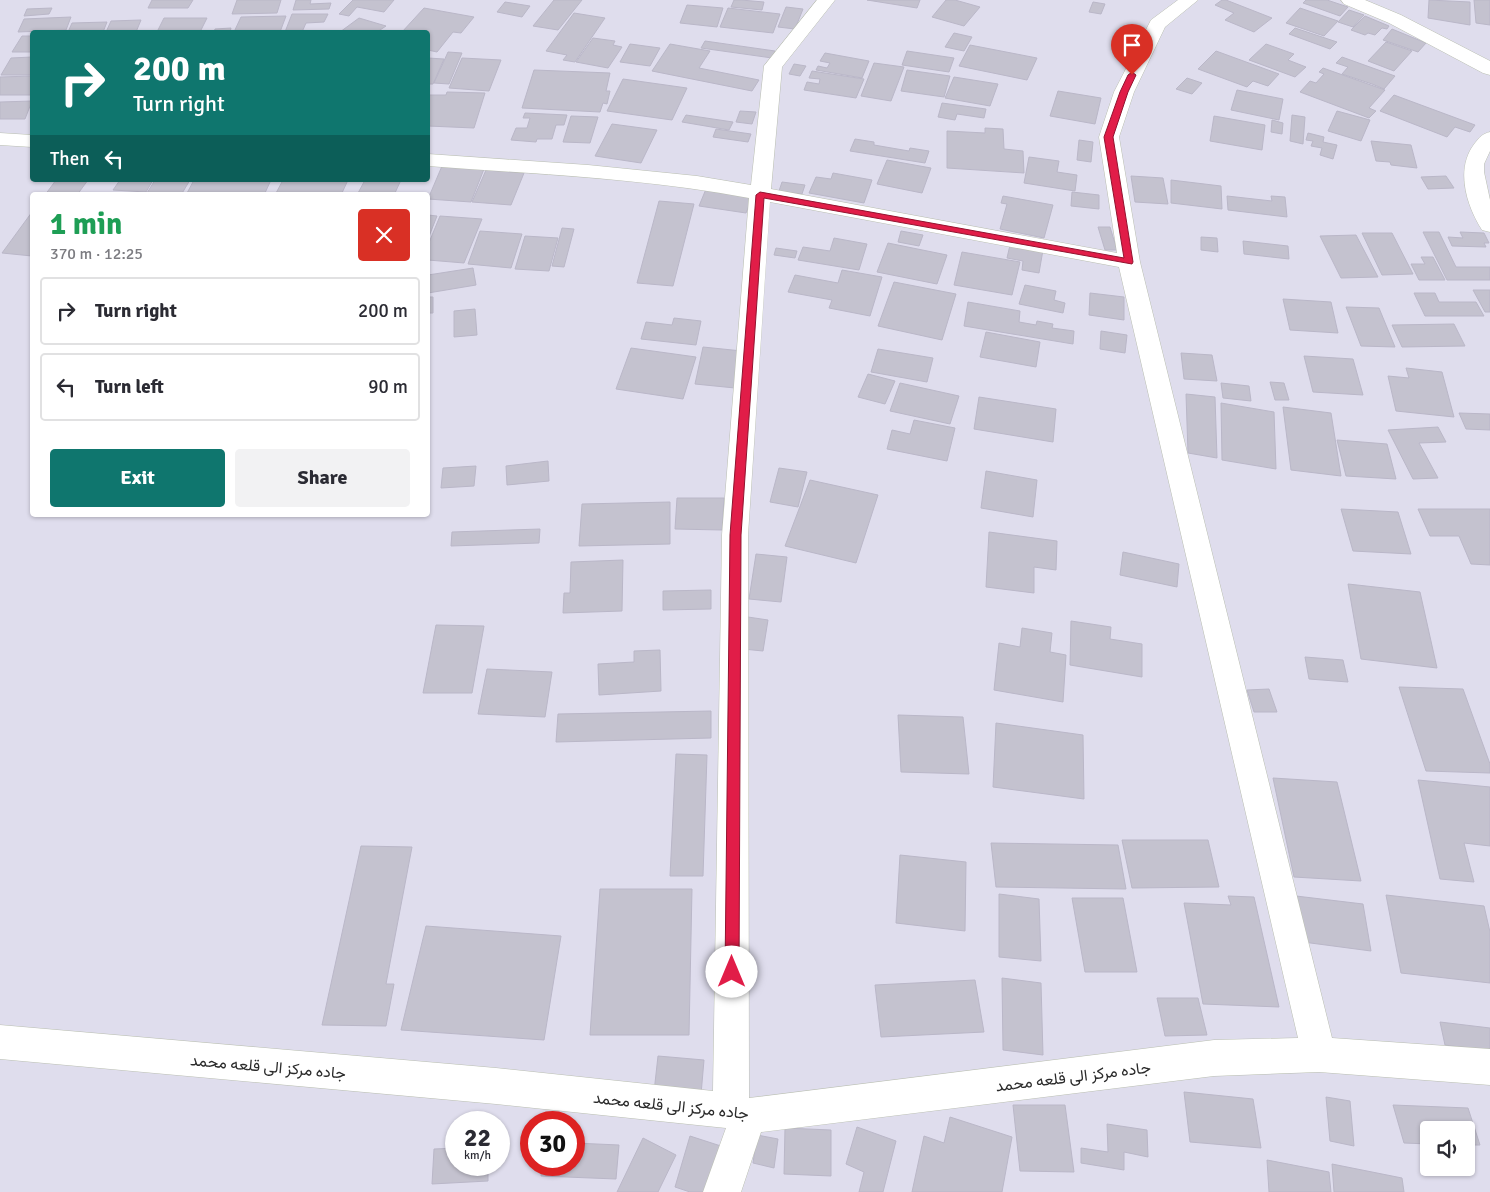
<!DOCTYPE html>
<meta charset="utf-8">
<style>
:root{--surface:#fff;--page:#f2f2f3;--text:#2b2b33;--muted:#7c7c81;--line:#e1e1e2;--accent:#0f766e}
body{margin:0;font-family:Signika,Vazirmatn,sans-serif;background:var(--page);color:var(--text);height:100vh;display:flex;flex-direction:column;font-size:19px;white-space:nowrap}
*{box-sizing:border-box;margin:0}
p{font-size:16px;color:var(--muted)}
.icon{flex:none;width:28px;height:28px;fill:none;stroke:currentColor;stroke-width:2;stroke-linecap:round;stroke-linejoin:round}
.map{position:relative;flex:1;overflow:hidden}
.drawer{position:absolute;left:30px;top:192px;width:400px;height:325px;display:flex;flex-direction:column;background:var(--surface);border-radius:5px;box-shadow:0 1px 4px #0004}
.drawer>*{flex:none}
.hud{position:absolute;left:30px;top:30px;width:400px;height:152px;border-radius:5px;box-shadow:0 1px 4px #0004;background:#0f766e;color:#fff;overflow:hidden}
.buttons{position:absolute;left:1420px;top:1121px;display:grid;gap:10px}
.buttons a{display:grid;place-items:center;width:55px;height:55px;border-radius:5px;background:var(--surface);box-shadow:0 1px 4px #0004;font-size:25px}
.speed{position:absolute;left:445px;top:1111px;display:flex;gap:10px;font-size:25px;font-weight:700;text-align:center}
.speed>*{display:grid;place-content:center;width:65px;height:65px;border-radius:50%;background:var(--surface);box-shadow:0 1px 4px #0004;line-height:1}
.speed small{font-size:12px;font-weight:400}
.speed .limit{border:8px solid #d22;background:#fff;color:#111}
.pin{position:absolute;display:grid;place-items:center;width:42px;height:42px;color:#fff;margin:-51px -21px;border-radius:50% 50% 50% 0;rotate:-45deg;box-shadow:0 0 5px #0007}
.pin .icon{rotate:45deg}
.me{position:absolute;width:55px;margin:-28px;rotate:0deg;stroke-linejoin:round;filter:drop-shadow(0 0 4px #0008)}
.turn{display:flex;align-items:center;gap:18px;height:105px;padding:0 20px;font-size:22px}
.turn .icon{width:65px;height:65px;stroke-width:2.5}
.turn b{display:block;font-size:35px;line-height:42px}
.then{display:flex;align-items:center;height:48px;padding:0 20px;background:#0003;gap:10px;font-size:19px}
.round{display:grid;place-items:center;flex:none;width:52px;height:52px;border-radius:5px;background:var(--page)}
.headline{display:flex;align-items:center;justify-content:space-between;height:85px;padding:0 20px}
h1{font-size:30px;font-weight:700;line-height:38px;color:#1e9e55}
.primary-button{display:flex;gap:10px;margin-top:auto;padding:10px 20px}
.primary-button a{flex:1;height:58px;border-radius:5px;background:var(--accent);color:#fff;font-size:20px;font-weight:700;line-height:58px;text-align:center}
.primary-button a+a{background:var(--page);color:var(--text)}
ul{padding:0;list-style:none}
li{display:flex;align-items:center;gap:15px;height:68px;margin:0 10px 8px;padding:0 10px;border:2px solid var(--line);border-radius:5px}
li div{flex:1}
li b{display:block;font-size:19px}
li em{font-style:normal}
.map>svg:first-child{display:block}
</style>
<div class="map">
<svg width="1490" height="1192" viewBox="0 0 1490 1192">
<rect width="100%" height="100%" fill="#dfdded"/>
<path fill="#c4c2cf" stroke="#bab7c8" d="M152,0H193L188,8H148Z
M237,0H281L277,13L232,14Z
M296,0H311L310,4L331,3L329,9L293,10Z
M353,0H394L384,12L357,7L349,16L339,14Z
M554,0H582L558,30L533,26Z
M734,0H741L764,2L762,10L731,7Z
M867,0H920L917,8Z
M946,0H955L980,7L964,26L932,17Z
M1222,0H1226L1272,18L1254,32L1225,20L1234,13L1215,5Z
M1306,0H1327L1348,7L1340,16L1303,3Z
M1429,0L1470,2V25L1428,18Z
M1474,0H1490V25L1476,23Z
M505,2L530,6L522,17L497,12Z
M1093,2L1105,4L1101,14L1089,12Z
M687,5L723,8L717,27L680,23Z
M786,7L803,9L795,29L778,27Z
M52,8L49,14L24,16L27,9Z
M424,8L474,17L461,33L453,32L437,52L428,50V32H402Z
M728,8L780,14L773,33L720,27Z
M1300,8L1338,21L1324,36L1286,23Z
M1349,10L1364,15L1353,27L1338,22Z
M574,13L605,18L575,62L563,60L567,55L546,51Z
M292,14H328L324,22L306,23L302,32H285Z
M286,16L280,32H234L241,17Z
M1365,16L1389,26L1387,29L1382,28L1375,35L1368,33L1365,35L1351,30Z
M71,17L66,30L18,32L24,19Z
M164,18H207L200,32H157Z
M359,18L386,26L377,32H340Z
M141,20L136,32H106L111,21Z
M107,22L103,32H68L72,23Z
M231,28L230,32H214L215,29Z
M1295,28L1337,42L1330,49L1289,34Z
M1392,29L1426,43L1418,52L1383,40Z
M954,33L972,37L964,51L945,47Z
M22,36H32V52H12Z
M593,38L615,41L613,45L622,47L608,68L576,62Z
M705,41L775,51L772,58L701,48Z
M1386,42L1412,51L1394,71L1368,61Z
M630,44L660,48L650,66L620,62Z
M670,44L710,51L699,68L759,80L752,91L652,71Z
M1266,44L1294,54L1288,60L1306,67L1295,77L1249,60Z
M970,45L1037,58L1027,80L959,66Z
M907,51L954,58L949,72L902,65Z
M1216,51L1279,74L1268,86L1253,81L1247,87L1198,69Z
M448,52L462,53L449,84L434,83Z
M825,53L869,61L862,78L816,70L818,66L827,68L830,63L820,61Z
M32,57V75H1L11,58Z
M1342,57L1395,76L1384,89L1372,84L1342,74L1348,67L1336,63Z
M428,58L444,59L433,84H428Z
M462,58L501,60L489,91L449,88Z
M874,63L904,67L891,101L861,96Z
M794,64L806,66L800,76L789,74Z
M1323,68L1385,90L1369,108L1376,111L1369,118L1300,92L1310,81L1316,83L1324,74L1319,72Z
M534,70L610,73L606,91H610L607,104L603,103L600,112L522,108Z
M907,70L950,76L944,97L901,91Z
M812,71L864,79L856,98L804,90L807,82L819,84L820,79L809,78Z
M32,76V95H0V77Z
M954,77L998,84L990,106L945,98Z
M1187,78L1202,83L1192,94L1176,89Z
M623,79L687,88L672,120L607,111Z
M1237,90L1283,99L1279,120L1231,110Z
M1058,91L1101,98L1095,124L1050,116Z
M447,92L485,93L474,128L428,126V95H446Z
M1394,95L1475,125L1470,132L1455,127L1447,137L1380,111Z
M32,101L25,119H0V102Z
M942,103L986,109L984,118L957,114L955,120L938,117Z
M740,111L756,112L752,124L736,122Z
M1337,111L1370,120L1361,141L1328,131Z
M525,113L567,115L564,125H556L552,139H537L536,142L511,140L516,128H527L530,118H523Z
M686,115L733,122L729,130L682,122Z
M1292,115L1305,117L1303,144L1290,141Z
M571,116L598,117L590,143L563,142Z
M1214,116L1265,125L1262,150L1210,141Z
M1272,120L1283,123L1282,134L1271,132Z
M612,124L657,130L641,163L595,156Z
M985,128L1003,129L1004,149L1023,151L1024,173L947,168V131L985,133Z
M716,129L751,134L748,142L713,137Z
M1308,133L1324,137L1323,142L1337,145L1333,159L1320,155L1322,148L1311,146L1313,141L1306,140Z
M855,139L874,142V145L909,151L910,148L929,151L925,163L850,151Z
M1079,140L1093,142L1091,162L1077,160Z
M1371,141L1411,145L1417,168L1391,165L1390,162L1376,161Z
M1029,157L1059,161L1057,172L1077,175L1075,191L1024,183Z
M887,160L931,168L922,193L877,184Z
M442,166L484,169L471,202L428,199Z
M486,170L524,173L511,205L472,202Z
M833,173L872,180L864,203L809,193L816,177L831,179Z
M1131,176L1163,178L1168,204L1135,202Z
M1446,176L1454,188L1428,189L1421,177Z
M56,180H88L77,195H45Z
M120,180H153L146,192L113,190Z
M155,180H190L181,195L147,193Z
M194,180H271L264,195H186Z
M283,180H348L341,195H275Z
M365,180H401L394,195H357Z
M1171,180L1221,186L1222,209L1171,203Z
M782,182L805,185L802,194L779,191Z
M706,189L753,196L746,213L699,206Z
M1072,192L1099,195V209L1071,206Z
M1003,196L1053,205L1044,238L1000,229L1007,204L1001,203Z
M1227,196L1272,201L1271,196L1285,197L1287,217L1228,210Z
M659,201L694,204L673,286L637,283Z
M32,212V256L2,253Z
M428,215L437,216L428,239Z
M440,216L482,219L464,263L428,260V245Z
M1098,227H1110L1117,250H1105Z
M562,228L574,229L564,267L552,266Z
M480,231L522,234L511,268L468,264Z
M901,231L923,235L919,246L898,242Z
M1423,232H1439L1456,267H1490V280H1447Z
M1460,232L1484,233L1489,243H1484L1486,247L1452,246L1448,237L1463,238Z
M1362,233H1392L1413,274L1382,275Z
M1356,235L1378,277L1341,278L1320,236Z
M525,236L558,238L549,271L515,269Z
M1201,237L1217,238L1218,252L1201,250Z
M834,238L867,244L859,270L798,260L803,247L830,251Z
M1243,241L1288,246L1289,259L1244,254Z
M888,243L947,255L937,284L877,272Z
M1010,245L1043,250L1039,273L1022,270L1023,261L1007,258Z
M776,248L797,251L795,258L774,255Z
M962,252L1020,262L1012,295L954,285Z
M1421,257H1433L1445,280H1419L1411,264H1425Z
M473,268L476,285L428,293V275Z
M842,270L882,277L870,316L829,308L832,300L788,292L795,275L838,283Z
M894,282L956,294L942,340L878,326Z
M1025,285L1056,291L1054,300L1065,303L1063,313L1019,304Z
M1473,290H1490V312H1485Z
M1090,293L1124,297V320L1089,315Z
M1414,293H1435L1439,302H1476L1484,316H1425Z
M428,297H433V313H428Z
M1283,299L1331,302L1338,333L1290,330Z
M968,302L1020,311L1019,322L1036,325L1037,321L1053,324L1052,328L1074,331L1073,344L964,326Z
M1346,307L1379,308L1395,347L1361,346Z
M475,309L477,335L454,337V311Z
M674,318L701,321L696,345L641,339L646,322L672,325Z
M1454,324L1465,346L1402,347L1392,325Z
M1101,331L1127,335L1125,353L1100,349Z
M986,332L1040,342L1036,367L980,357Z
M703,347L742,351L735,388L695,384Z
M631,348L696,357L683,399L616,389Z
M878,349L933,358L927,382L871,372Z
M1181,353L1212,355L1217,381L1184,379Z
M1304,356L1353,359L1363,395L1313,392Z
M1406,368L1442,372L1454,417L1396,411L1388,376L1409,378Z
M868,374L895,381L885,404L858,397Z
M1270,382L1284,383L1289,400H1275Z
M900,383L959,396L950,424L890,411Z
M1221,383L1249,386L1251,401L1223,398Z
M1186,394L1215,397L1217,458L1188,453Z
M979,397L1056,409L1053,442L974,429Z
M1221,403L1274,412L1276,469L1222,460Z
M1283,407L1331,413L1341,476L1291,470Z
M1459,413L1490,414V430L1466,429Z
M914,420L955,428L947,461L887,449L892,430L910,434Z
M1438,427L1446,442L1419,443L1438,478L1413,479L1388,430Z
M1337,440L1387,444L1396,479L1346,476Z
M548,461L549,481L507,485L506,466Z
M476,466L474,486L441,488L443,468Z
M779,468L807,472L798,507L770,502Z
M986,471L1037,480L1033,517L981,508Z
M810,480L878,495L856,563L785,546Z
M677,498H724L722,530L675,529Z
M670,502V544L579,546L582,504Z
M1341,509L1398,512L1411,554L1353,551Z
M1418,509H1490V565L1471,564L1459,536H1430Z
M540,529L539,543L451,546L452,532Z
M989,532L1057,541L1056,570L1034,567V593L986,587Z
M1123,552L1179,564L1177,587L1120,575Z
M756,554L787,557L781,602L749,599Z
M623,560L622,611L563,613L564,593H570L571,562Z
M1348,584L1420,592L1437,668L1361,659Z
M711,590V609L663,610V591Z
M748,617L768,620L763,651L743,649Z
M1071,621L1111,627L1110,639L1142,644V677L1070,665Z
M436,625L484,626L472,693H423Z
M1022,628L1052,633L1050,652L1066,655L1063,702L994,690L999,643L1020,647Z
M660,650L661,691L599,695L598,664L634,662V651Z
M1305,657L1343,660L1348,682L1309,679Z
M487,669L552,672L545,717L478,714Z
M1399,687L1463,689L1490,764V773L1426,771Z
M1269,689L1277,712H1254L1247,690Z
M711,711V738L556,742L558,714Z
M898,715L963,717L969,774L901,772Z
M996,723L1083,735L1084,799L993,787Z
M676,754L707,755L703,876H670Z
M1273,778L1337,782L1361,881L1294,877Z
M1418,780L1490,787V846L1464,843L1474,882L1440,879Z
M1122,840H1208L1219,887L1132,888Z
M991,843L1118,845L1126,889L996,887Z
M361,846L412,847L386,984H394L386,1026L322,1025Z
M900,855L966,862L965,931L896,923Z
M600,889H692L689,1035H590Z
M999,894L1039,899L1041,961L999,957Z
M1386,895L1484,906L1490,932V983L1401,973Z
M1228,896L1254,897L1279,1007L1203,1004L1184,903L1231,905Z
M1296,896L1363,904L1371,951L1303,942Z
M1072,898H1123L1137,972H1085Z
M426,926L561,936L544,1040L401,1030Z
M1002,978L1041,983L1043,1055L1003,1050Z
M975,980L984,1032L881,1037L875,985Z
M1157,998H1198L1207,1035L1165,1036Z
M1440,1022L1490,1028V1051L1445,1045Z
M658,1056L704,1060L700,1106L653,1101Z
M1184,1092L1253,1099L1261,1148L1190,1142Z
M1326,1097L1350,1101L1354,1146L1330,1141Z
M1013,1105H1065L1074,1172L1020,1171Z
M1393,1105L1468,1108L1480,1145H1466V1130H1429V1144L1404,1143Z
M950,1117L1012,1137L1002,1192H912L924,1136L944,1143Z
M1107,1124L1147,1130L1148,1157L1124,1152V1170L1081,1163V1148L1108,1152Z
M857,1127L896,1141L883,1192H859L864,1172L846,1164Z
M785,1128L831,1130V1176L784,1174Z
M757,1135L778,1139L774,1168L753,1163Z
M690,1136L727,1148L715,1192H690L675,1187Z
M643,1138L676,1155L658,1192H617Z
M574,1143L619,1145L616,1179L541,1176L542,1165H574Z
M456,1148V1165H488V1181L432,1184L434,1149Z
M1267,1160L1329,1172L1331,1192H1269Z
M1332,1164L1402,1178L1404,1192H1334Z"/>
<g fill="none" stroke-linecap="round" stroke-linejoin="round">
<defs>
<path id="minor" d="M817,0H835L782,67L771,189L1117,253L1099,137L1114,92L1151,20L1178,0H1198L1165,27L1134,92L1119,137L1140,262L1332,1038L1490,1049V1085L1319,1072L1214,1076L761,1132L741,1192H703L726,1128L496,1104L0,1059V1025L496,1068L713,1091L722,535L749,198C643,178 535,174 428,166V154L588,165L697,176L751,185L764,66ZM770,202L1119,267L1298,1038L1214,1040L749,1098L748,535Z
M1341,0H1365L1401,15L1490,61V75L1483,73L1389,23L1344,4Z
M1490,132V151L1484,164V172L1490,200V232L1482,230C1466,205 1455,168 1475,143C1480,137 1482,134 1490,132Z
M0,133L32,135V147L0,145Z"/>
</defs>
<use href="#minor" stroke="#babfb1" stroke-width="1"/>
<use href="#minor" fill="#fff" fill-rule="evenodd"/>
</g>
<path fill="#e11d48" stroke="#92132f" d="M1132,72L1136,75L1128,92L1113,137L1133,262L1132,264L764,198L741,535L739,972L737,977L732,979L727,977L725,972L730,535L756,195L760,192L1124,258L1104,137L1120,92L1128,75Z"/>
<g text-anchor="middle" stroke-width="5" stroke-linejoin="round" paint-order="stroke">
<g font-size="16" fill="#2b2b2b" stroke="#fff">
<text transform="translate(268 1066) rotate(5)" y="6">جاده مرکز الی قلعه محمد</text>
<text transform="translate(1073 1076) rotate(-7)" y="6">جاده مرکز الی قلعه محمد</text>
<text transform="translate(671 1105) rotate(6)" y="6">جاده مرکز الی قلعه محمد</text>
</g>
</g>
</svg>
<div class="buttons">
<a><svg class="icon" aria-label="sound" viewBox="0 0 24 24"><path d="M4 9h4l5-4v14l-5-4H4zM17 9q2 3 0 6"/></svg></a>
</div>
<div class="speed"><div>22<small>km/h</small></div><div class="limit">30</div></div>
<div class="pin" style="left:1132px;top:75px;background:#d93025"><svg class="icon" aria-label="arrive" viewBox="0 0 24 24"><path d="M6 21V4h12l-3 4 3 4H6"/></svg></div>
<svg class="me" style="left:732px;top:972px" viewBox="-20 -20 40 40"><circle r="19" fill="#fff"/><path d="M0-13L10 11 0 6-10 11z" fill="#e11d48"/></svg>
<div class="hud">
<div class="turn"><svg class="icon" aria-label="right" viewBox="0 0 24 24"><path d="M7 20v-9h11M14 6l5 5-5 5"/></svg><div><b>200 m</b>Turn right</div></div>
<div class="then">Then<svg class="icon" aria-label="left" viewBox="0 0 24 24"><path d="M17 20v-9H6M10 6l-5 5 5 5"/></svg></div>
</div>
<section class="drawer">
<div class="headline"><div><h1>1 min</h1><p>370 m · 12:25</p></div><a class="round" style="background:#d93025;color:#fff"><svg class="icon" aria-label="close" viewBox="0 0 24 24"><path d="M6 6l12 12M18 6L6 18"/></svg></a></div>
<ul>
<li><svg class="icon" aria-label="right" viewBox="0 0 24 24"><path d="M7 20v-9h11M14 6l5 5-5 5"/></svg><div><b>Turn right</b></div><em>200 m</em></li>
<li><svg class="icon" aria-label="left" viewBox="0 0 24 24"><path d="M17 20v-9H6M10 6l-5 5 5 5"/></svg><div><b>Turn left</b></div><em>90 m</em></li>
</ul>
<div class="primary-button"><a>Exit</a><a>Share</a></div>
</section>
</div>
